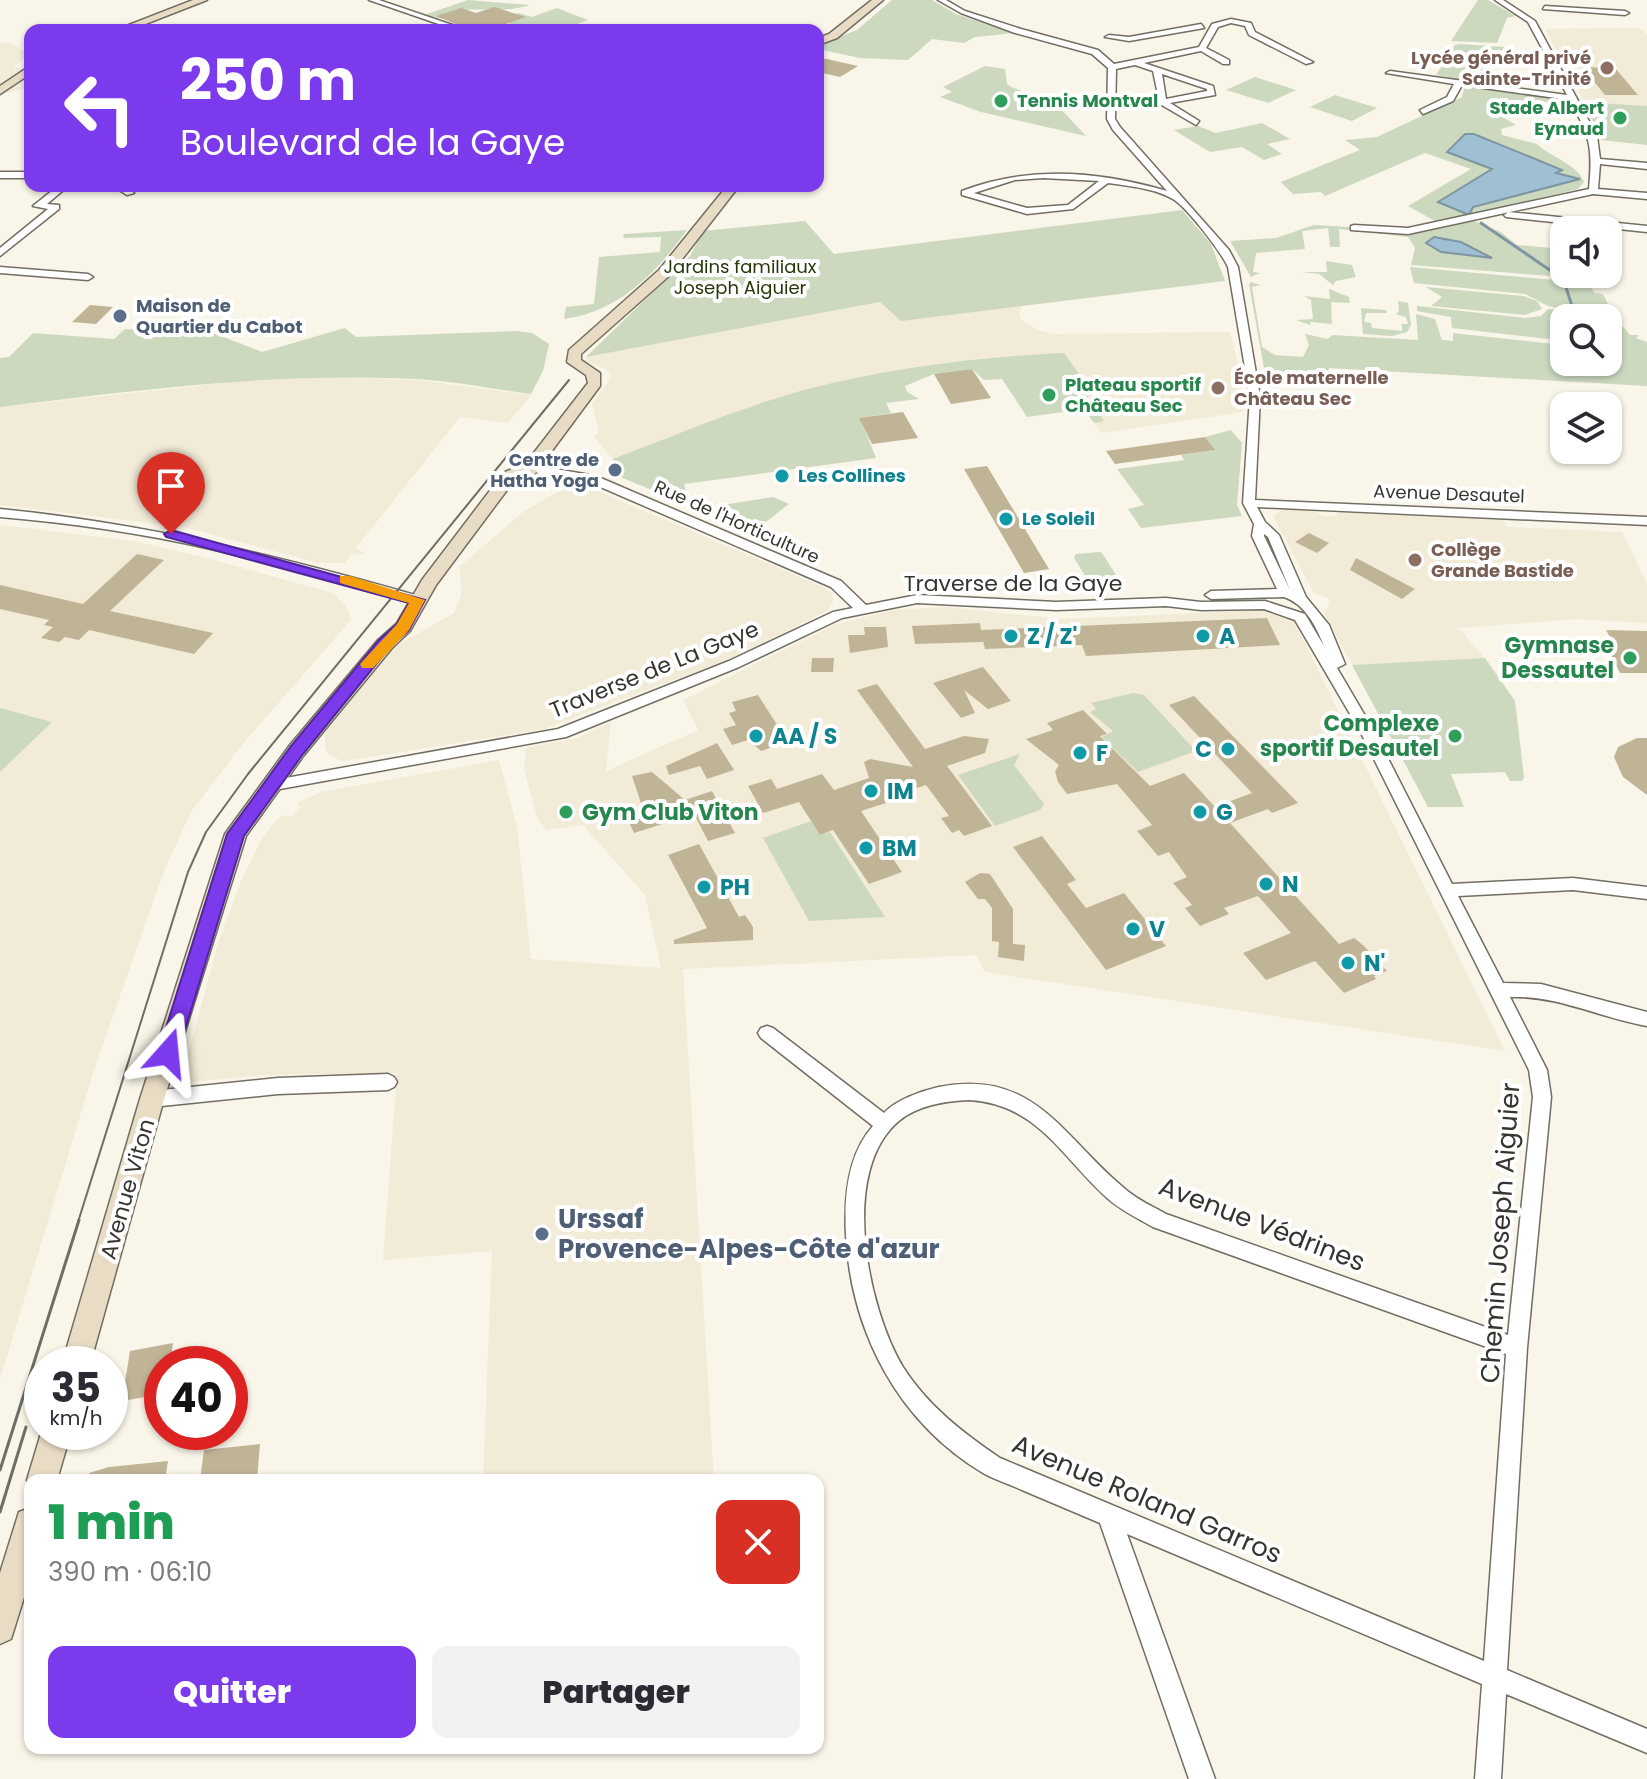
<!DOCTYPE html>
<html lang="fr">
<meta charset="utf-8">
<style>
:root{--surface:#fff;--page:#f2f2f3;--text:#2b2b33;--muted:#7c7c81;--accent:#7c3aed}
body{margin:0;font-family:Poppins,sans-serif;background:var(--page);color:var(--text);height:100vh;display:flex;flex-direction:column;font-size:30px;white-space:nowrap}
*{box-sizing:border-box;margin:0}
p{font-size:26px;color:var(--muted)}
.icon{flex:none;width:44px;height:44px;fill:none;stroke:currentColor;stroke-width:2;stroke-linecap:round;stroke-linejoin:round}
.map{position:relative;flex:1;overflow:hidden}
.side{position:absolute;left:24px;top:1474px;width:800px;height:280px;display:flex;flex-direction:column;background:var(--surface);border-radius:16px;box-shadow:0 2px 6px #0004}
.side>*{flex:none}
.top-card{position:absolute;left:24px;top:24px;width:800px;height:168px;border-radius:16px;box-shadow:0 2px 6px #0004;background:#7c3aed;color:#fff;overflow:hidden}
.tools{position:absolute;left:1550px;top:216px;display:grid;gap:16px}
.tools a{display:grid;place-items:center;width:72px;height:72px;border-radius:16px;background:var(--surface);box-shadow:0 2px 6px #0004;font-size:40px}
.speed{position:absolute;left:24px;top:1346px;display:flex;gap:16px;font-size:40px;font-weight:700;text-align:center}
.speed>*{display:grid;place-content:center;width:104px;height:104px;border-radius:50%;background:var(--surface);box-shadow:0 2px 6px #0004;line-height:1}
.speed small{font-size:20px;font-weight:400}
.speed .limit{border:12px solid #d22;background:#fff;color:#111}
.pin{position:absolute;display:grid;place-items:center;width:68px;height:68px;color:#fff;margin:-82px -34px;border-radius:50% 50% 50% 0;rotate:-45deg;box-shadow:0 0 8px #0007}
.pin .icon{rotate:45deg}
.me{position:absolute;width:88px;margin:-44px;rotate:18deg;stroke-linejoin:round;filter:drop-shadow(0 0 6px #0008)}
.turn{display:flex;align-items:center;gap:28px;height:168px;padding:0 24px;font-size:36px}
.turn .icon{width:104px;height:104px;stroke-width:2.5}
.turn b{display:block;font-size:56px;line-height:68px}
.round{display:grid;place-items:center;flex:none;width:84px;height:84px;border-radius:16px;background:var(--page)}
.overview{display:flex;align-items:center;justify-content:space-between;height:136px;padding:0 24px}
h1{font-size:48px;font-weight:800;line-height:60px;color:#1e9e55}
.action{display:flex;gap:16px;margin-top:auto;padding:16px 24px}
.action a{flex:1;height:92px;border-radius:16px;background:var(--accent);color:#fff;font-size:32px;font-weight:800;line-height:92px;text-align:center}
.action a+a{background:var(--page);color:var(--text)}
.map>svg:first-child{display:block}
</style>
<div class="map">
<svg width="1647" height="1779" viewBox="0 0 1647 1779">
<rect width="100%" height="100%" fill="#f9f5e8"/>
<path fill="#f2ebd7" d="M1639,28L1647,34V106L1584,102L1545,29Z
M9,42L30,54L13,67L30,70V87L3,94L0,93V44Z
M881,302L901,320L1023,306L1019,312L1021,320L1038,330L1054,334L1230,332L1241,375L1244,412L1101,433L1094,423L1103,420L1076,382L1083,381L987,358L902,369L802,391L613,459L594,437L599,432L592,404L612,376L606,369L587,361L586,357Z
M331,377L418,380L531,395L508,423L460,417L356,548L364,553L351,555L345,563H318L184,527L0,505V407L241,381Z
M583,485L821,586L832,594L833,603L827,611L729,659L544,729L358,759L342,761L329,755L325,748V734L394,647L454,613L461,595L460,566L523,512L557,492Z
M1283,509L1314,511L1324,516H1335L1339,512L1502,520L1507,527L1622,532L1647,584V623L1578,619L1459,628L1485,658L1352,665L1324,613L1330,603L1328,598L1314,593L1273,516Z
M0,525L134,541L199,556L333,593L348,609L351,620L241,746L191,812L164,871L94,1070L0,1379Z
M946,607L1061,619L1268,610L1294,621L1505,1051L985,972L976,955L683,969L714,1480H483L492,1251L383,1260L397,1073L263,1075L180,1083L218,944L240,883L262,838L281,815L291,817L300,808L297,803L321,792L499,760L517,827L531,959L661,968L645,895L583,825L546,830L537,817L524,769L526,748L577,738L611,722L606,771L698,730L683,700L834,625L893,610Z"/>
<path fill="#ccd9bf" d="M468,0L530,5C500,15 472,4 443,14L453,21L424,15Z
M892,0H932L956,14L1014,33L975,37L964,43L932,39L908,60L860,58L818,49V45L857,30Z
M1478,0H1488L1516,16L1507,18L1497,43L1451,41Z
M557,8L588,20L561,30H521L524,28L497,20L518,13L532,17Z
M1455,45L1460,44L1504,47L1493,67H1483L1476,83L1436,75Z
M985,66L1005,69L1007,84L1011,87L1055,103L1086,136L981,112L940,97L952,92L943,87Z
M1255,77L1296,90L1268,103L1226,90Z
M1465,85L1554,99L1553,103L1524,99L1525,107L1496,109L1497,114L1516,125L1501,129L1502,135L1537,144C1547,155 1579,165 1584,182L1578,189L1472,215L1435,221L1408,206L1471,169L1425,153L1325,196L1321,192L1293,194L1281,182L1360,150L1345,140L1377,137L1462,97Z
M1335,95L1377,108L1352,121L1310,107Z
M1584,102L1647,106V145L1601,140Z
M1262,123L1290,139L1267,144L1282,154L1264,160L1242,147L1210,152L1174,130L1198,126L1216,133Z
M1182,210L1211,244L1225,281L901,321L880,302L586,357L690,256L703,231L805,221L834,254Z
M1474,221L1501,232L1517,245L1564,249V257L1556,260L1564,274H1576L1582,281L1597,284L1590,285L1594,293L1603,294L1610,308H1602L1609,320H1617L1630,335H1639L1636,338L1647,342V386L1329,368L1328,371L1265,374L1249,284L1251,282L1261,285L1252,287L1262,347L1275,355L1303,357L1309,345L1305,334L1328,339L1332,335L1418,340L1416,314L1435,319L1442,340L1453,341V333L1564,345V362H1608V318H1564V341L1452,328L1451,317L1417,311V306L1525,318L1541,316L1548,309L1576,311L1548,306L1525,294L1414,283L1410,267L1566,281L1563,277L1411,265L1415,248L1408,237L1339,229L1340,247H1330L1328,228L1302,231L1305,249L1256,253L1253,272L1260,273L1251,277L1230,241L1276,238L1314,225L1416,231Z
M687,230C655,274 620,311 564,319L566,307L594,304L599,257L660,252L661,237L623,238L624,234Z
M1326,261L1352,265L1356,277L1336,281L1333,285L1319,274L1301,272H1327Z
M1426,287L1523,296L1537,301L1542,309L1525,315L1431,306L1442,297Z
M1329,289L1349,297L1350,303L1331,302L1332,324L1311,322L1310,325L1296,320L1313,319L1311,300L1304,296L1330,299Z
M1398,301L1408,303L1411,325L1407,332L1392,336L1363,334L1361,308L1386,310L1387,313H1366L1364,322L1371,323L1372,328L1402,331V324H1408L1406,317L1396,314L1399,311Z
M156,323L216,334L262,352L345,328L356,337L516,331L532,333L549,344L543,371L531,394C492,389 454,381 415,379C276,372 138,390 0,407V358L9,357L33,333L114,339L125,329L147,330Z
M1064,353L1084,381L1077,382L1104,421L1094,423L1084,409L1027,417L1002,379L984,380L972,369L934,374L905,386L907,392L919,399L886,403L891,413L860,418L876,458L684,484L687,496L671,498L618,476L624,472L613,459C676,435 739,408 804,390C889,368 976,357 1064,353Z
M1231,430L1242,443L1237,505L1242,516L1141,528L1128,509L1144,505L1117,469L1184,460L1181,455L1214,450L1205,437Z
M773,497L789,504L754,531L727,519L722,505Z
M1100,552L1102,553L1123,586L1093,588L1074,558L1076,554Z
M1485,658L1515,701L1524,777L1522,781H1510L1505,772L1451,774L1464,807H1428L1352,665Z
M1133,693L1144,695L1196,751L1138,772L1102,737L1113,731L1090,712L1096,709L1091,703Z
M0,708L52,722L0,772Z
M1020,754L1014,765L1044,804L1040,810L995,826L958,775Z
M811,821L820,835L830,832L885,917L809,921L763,838Z"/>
<path fill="#9fbfd2" stroke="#7f95a1" stroke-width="2" d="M1465,134H1474L1562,170L1556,173L1580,179L1473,207L1469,215L1438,202L1492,169L1447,152Z
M1434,237L1461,242L1492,258L1441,252L1426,243Z"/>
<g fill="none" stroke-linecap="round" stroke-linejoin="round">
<path stroke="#7f95a1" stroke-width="3" d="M1481,223L1560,277
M1564,281L1573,309"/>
</g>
<path fill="#bfb596" d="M494,7L526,17L489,30H470L436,16L461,8L476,13Z
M818,58L827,59L858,66L840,77L818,72Z
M1582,67L1615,68L1638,95H1605Z
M90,305L113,307L96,324L72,322Z
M972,369L991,398L951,404L934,374Z
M903,412L918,438L872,444L859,418Z
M1205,437L1215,450L1115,464L1106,451Z
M987,466L1049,569L1024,573L964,469Z
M1309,533L1329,543L1317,553L1295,542Z
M137,554L164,560L110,611L213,633L194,654L89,630L79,640L65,637L59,642L41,638L53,627L44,625L49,620L0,609V585L83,604Z
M1356,558L1415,589L1402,599L1350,570Z
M1267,618L1280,645L1086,656L1082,645L985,649L981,633L983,642L915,644L912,626L980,623L981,630Z
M864,627H886L888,647L850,653L848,635H865Z
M1606,630L1647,631V673H1620L1605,643L1612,641Z
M812,658H834L833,672H811Z
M983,667L1011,701L988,709L964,690L975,713L961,718L933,683Z
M877,684L925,749L964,736L989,739L985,753L947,766L992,826L964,836L959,830L952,833L941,818L949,816L926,785L893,796L892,801L861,811L902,872L869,884L833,830L820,835L799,802L763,813L748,786L771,779L777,789L822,774L834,790L869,778L864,762L870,759L913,767L857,690Z
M758,695L785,737L772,741L775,746L761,751L748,740L732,745L723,729L736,725L729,713L736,711L732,702Z
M1194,696L1298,803L1272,813L1268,809L1230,823L1339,944L1354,938L1364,946L1387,971L1374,976L1376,979L1344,993L1315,961L1266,980L1243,953L1291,933L1258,896L1224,908L1229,914L1200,926L1185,908L1192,905L1173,883L1187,877L1169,852L1158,856L1137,831L1152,825L1117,784L1067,794L1058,782L1055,771L1059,765L1026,739L1053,730L1047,723L1083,710L1107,734L1100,736L1150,786L1184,773L1215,807L1252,793L1169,705Z
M1637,738H1647V795L1623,777L1614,757L1618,747Z
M717,743L734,770L707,779L700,766L669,775L666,766Z
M652,772L685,800L712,791L735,833L708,841L694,814L634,833L627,818L644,812L632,776Z
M1042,836L1076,880L1067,884L1086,908L1124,893L1166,946L1106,970L1013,847Z
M699,844L739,917L745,915L753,927V940L674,944V940L707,928L668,855Z
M980,873L990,874L1013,909V944L1025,945L1024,961L998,957L999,942L992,941V908L985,899H978L965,882Z
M173,1343L170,1364H162V1394L122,1401L130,1351Z
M260,1444L257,1480H200L204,1450Z
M168,1461L165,1480H90L89,1473L109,1467Z"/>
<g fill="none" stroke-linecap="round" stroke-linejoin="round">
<defs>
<path id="street" d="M369,0H379L467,30H456Z
M938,0H946L965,11L1021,29L1098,50L1114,64L1199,47L1212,24L1231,19L1251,23L1255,32L1313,62L1306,64L1249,35L1245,26L1231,23L1218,27L1206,48L1229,60V64H1223L1201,51L1144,63L1213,86L1215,95L1170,103L1199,121L1196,125L1160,104L1153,71L1135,65L1116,69L1115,119L1120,127L1229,250L1238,267L1260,397L1255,500L1647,517V525L1257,507L1265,522L1279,535L1306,597L1329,625L1345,664L1337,668L1374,731L1452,884L1573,878L1647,887V899L1573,890L1458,896L1503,983L1541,984L1647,1012V1026C1601,1018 1557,995 1510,997L1547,1070L1551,1097L1527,1348L1507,1670L1647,1729V1753L1506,1694L1501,1779H1475L1482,1684L1127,1534L1215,1779H1189L1100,1523C1074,1512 1048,1501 1022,1490C1009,1484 995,1480 983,1473C898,1422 851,1332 846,1235C844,1198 847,1155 873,1126L761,1038L758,1033L761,1028L767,1026L773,1028L884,1113C896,1100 921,1091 939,1087C1035,1068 1063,1138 1124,1188C1136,1199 1152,1206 1166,1214L1508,1335L1533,1097L1529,1070L1360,731L1295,620L1264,609L1201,610L1166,606L1056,610L917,603L842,618L739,667L566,737L269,791L262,786L269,781L558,729L729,661L833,612L853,608L831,587L589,482L523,470L521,468L527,464L596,476L841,581L866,605L917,595L1056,602L1166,598L1201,602L1265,601L1305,614L1324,646C1316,626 1305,604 1284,597L1211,599L1205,595L1211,591L1277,589L1252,536L1254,524L1243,503L1250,397L1228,267C1221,252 1185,204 1171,198C1153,188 1128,186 1108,183L1073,209L1027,214L962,195V191C1029,165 1099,171 1167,191L1113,130L1107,119L1108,68L1092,54L1015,33L961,13ZM1162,74L1207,89V91L1166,99ZM1043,178L1099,181L1068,205L1027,208L974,193L1015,180ZM1264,534L1268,537L1290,590L1264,536ZM969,1100C1037,1104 1061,1156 1106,1197C1120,1210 1137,1218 1153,1227L1506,1354L1484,1661L1000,1458C963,1433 927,1405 903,1367C868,1309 838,1170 900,1120C919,1105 946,1101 969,1100Z
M1495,0H1503L1535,21L1597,136L1600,159L1647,163V169L1600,164L1598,189L1647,193V199L1593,194L1408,234L1351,230V226L1354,225L1408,228L1589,189C1593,145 1590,138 1570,100L1462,85L1453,101L1423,114L1420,110L1447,97L1454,84L1386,73L1390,71L1567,95L1528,22Z
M1545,6L1625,11L1629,13L1625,15L1543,9Z
M1201,24L1204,28L1129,41L1105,37L1109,35L1129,37Z
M0,172H30V178H0Z
M58,186H68L47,204L59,205V209L0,256V248L48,209L33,206Z
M113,186H124L134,193L127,195Z
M1509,212L1647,226V232L1506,217L1504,215Z
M0,267L88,274L93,277L88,280L0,273Z
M0,509C144,523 283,557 422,597L424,600L417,604C348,586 280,565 211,549C141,533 71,523 0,517Z
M388,1074L394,1077L397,1082L394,1087L388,1090L278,1094L152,1107L146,1105L143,1099L146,1093L152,1091L278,1078Z"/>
<path id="secondary" d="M193,0H207L130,30H116Z
M872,0H883L837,38L818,45V38L829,34Z
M30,66V74L0,94V86Z
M727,186H739L669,276L581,354V360L600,373V386L528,483L515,481L510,486L436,585L410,631L392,648L304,755L246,836L164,1099L90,1364H62L140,1099L225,834L290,745L378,640L397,623L422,580L498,480L505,472L526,463L588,383L586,375L567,362L569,350L659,270Z
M42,1430L71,1432L57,1480H30V1488L27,1480Z
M30,1508V1578L11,1639L0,1644V1573L19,1512Z"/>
</defs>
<use href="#street" stroke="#726e63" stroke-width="3"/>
<use href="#secondary" stroke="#726e63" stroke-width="3"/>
<use href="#street" fill="#fff" fill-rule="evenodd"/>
<use href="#secondary" fill="#e9dcc5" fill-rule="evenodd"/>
<path stroke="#6f6d66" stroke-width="2" d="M78,1222L188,872L206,832L248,774L569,380"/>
<path stroke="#6f6d66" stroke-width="3" d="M0,1470L79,1220
M0,1512L26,1427"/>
</g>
<path fill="#7c3aed" stroke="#51269a" stroke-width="2" d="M171,530L425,600L409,630L390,647L303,754L244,836L178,1053L168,1062L158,1053L227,834L291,746L379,640L397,624L409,603L166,537L164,534Z"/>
<path fill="#f59e0b" d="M340,576H350L425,600L409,630L373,668H362L360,664L397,624L409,603L340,583Z"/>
<g fill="#8d6e63" stroke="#fff" stroke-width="3">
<circle cx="1607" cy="68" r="8"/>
<circle cx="1218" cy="388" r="8"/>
<circle cx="1415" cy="560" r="8"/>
</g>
<g fill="#2e9e5b" stroke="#fff" stroke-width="3">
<circle cx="1001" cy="101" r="8"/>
<circle cx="1620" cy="118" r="8"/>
<circle cx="1049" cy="395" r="8"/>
<circle cx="1630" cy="658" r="8"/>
<circle cx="1455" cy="736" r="8"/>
<circle cx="566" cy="812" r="8"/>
</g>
<g fill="#5c6f8a" stroke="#fff" stroke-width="3">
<circle cx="120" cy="316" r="8"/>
<circle cx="615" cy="470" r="8"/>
<circle cx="542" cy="1234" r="8"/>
</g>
<g fill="#0f9aa8" stroke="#fff" stroke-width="3">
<circle cx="782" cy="476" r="8"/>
<circle cx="1006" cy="519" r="8"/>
<circle cx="1011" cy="636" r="8"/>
<circle cx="1203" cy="636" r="8"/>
<circle cx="756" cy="736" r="8"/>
<circle cx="1228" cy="749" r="8"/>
<circle cx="1080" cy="753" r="8"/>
<circle cx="871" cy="791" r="8"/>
<circle cx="1200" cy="812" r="8"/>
<circle cx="866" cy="848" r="8"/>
<circle cx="1266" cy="884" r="8"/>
<circle cx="704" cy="887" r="8"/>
<circle cx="1133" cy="929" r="8"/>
<circle cx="1348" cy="963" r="8"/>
</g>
<g text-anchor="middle" stroke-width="8" stroke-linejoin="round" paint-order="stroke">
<g font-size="18" font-weight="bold" fill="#785e54" stroke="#fff" text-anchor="start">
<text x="1591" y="64" text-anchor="end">Lycée général privé<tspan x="1591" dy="21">Sainte-Trinité</tspan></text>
<text x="1234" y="384">École maternelle<tspan x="1234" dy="21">Château Sec</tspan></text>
<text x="1431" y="556">Collège<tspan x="1431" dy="21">Grande Bastide</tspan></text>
</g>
<g font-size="18" font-weight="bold" fill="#27864d" stroke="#fff" text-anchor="start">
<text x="1017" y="107">Tennis Montval</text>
<text x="1604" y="114" text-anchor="end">Stade Albert<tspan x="1604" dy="21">Eynaud</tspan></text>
<text x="1065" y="391">Plateau sportif<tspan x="1065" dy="21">Château Sec</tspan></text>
</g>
<g font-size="18" fill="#263808" stroke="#fff">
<text x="740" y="273">Jardins familiaux<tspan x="740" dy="21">Joseph Aiguier</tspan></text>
</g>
<g font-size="18" font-weight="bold" fill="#4e5e75" stroke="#fff" text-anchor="start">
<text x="136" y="312">Maison de<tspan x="136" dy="21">Quartier du Cabot</tspan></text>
<text x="599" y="466" text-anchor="end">Centre de<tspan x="599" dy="21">Hatha Yoga</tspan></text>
</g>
<g font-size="18" font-weight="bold" fill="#0d838f" stroke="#fff" text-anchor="start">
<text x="798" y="482">Les Collines</text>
<text x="1022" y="525">Le Soleil</text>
</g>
<g font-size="18" fill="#35342f" stroke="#fff">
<text transform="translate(1449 494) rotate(2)" y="6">Avenue Desautel</text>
<text transform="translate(737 522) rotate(24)" y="6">Rue de l'Horticulture</text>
</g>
<g font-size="22" fill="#35342f" stroke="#fff">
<text x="1013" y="591">Traverse de la Gaye</text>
<text transform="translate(654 669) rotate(-22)" y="8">Traverse de La Gaye</text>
<text transform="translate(127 1189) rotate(-74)" y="8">Avenue Viton</text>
</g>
<g font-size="22" font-weight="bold" fill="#0d838f" stroke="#fff" text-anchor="start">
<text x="1027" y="644">Z / Z'</text>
<text x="1219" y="644">A</text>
<text x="772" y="744">AA / S</text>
<text x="1212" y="757" text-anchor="end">C</text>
<text x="1096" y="761">F</text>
<text x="887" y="799">IM</text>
<text x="1216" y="820">G</text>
<text x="882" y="856">BM</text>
<text x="1282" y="892">N</text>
<text x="720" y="895">PH</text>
<text x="1149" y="937">V</text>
<text x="1364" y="971">N'</text>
</g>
<g font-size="22" font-weight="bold" fill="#27864d" stroke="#fff" text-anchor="end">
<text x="1614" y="653">Gymnase<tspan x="1614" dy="25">Dessautel</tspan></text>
<text x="1439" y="731">Complexe<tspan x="1439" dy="25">sportif Desautel</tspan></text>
<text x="582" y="820" text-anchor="start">Gym Club Viton</text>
</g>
<g font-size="26" font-weight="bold" fill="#4e5e75" stroke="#fff" text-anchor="start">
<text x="558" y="1228">Urssaf<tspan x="558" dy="30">Provence-Alpes-Côte d'azur</tspan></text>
</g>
<g font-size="26" fill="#35342f" stroke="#fff">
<text transform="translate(1262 1224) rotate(21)" y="9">Avenue Védrines</text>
<text transform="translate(1500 1233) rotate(-86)" y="9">Chemin Joseph Aiguier</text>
<text transform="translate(1147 1499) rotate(23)" y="9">Avenue Roland Garros</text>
</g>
</g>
</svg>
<div class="tools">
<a><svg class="icon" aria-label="sound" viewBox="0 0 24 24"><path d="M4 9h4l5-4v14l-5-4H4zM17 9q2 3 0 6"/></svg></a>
<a><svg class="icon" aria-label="search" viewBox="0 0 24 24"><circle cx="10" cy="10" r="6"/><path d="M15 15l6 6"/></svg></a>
<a><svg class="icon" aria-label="layers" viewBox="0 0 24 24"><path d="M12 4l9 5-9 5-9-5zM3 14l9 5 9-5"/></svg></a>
</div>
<div class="speed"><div>35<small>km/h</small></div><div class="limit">40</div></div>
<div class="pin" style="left:171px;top:534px;background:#d93025"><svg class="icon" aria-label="arrive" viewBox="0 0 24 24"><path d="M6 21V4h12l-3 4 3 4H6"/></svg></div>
<svg class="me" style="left:168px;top:1053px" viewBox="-20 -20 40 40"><path d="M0-17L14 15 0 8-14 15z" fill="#7c3aed" stroke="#fff" stroke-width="4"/></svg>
<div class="top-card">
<div class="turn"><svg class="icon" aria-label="left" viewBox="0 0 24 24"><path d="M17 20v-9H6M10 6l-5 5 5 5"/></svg><div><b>250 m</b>Boulevard de la Gaye</div></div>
</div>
<section class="side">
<div class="overview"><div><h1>1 min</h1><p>390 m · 06:10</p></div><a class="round" style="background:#d93025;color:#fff"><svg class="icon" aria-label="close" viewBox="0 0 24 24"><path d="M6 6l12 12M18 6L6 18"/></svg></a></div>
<div class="action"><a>Quitter</a><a>Partager</a></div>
</section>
</div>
